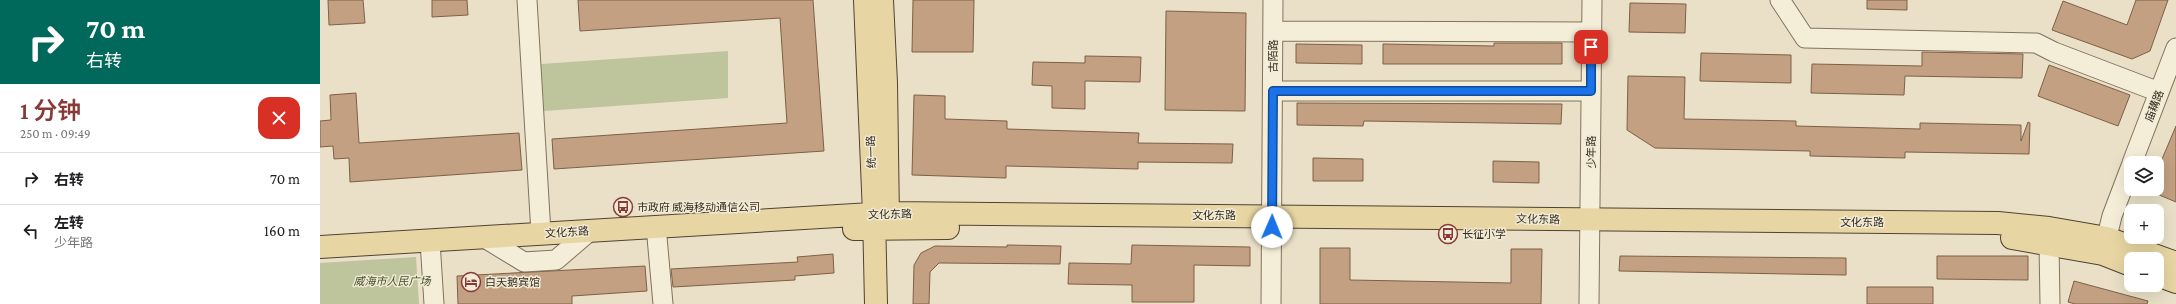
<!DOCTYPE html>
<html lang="zh">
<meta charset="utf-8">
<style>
:root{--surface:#fff;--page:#f6f6f6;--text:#202124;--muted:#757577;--line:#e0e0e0;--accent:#893a36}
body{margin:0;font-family:"Crimson Pro","Noto Sans SC",serif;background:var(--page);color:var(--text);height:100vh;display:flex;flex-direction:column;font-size:15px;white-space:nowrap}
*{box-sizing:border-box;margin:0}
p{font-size:13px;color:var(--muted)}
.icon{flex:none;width:22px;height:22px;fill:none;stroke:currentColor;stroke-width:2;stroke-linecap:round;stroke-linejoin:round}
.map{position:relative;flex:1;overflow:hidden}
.drawer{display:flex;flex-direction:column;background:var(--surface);width:320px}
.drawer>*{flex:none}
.banner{background:#00695c;color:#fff;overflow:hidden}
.buttons{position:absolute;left:1804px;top:156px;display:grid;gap:8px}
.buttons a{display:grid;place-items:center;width:40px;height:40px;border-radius:8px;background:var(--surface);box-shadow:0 4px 16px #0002;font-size:20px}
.pin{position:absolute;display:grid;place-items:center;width:34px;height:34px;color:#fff;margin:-17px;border-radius:8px;box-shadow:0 2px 6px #0006}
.me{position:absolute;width:44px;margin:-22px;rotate:1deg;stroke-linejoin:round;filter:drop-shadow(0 0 3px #0008)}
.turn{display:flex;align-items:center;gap:14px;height:84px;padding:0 20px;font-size:18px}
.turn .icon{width:52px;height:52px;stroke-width:2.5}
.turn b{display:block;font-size:28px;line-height:34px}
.round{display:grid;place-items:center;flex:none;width:42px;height:42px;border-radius:12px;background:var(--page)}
.summary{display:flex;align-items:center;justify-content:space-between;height:68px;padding:0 20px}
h1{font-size:24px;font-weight:600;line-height:30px;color:var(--accent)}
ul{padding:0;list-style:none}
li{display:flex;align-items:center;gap:12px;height:52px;padding:0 20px;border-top:1px solid var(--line)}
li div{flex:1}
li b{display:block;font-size:15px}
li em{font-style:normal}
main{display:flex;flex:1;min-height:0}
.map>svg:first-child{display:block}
</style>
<main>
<section class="drawer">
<div class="banner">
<div class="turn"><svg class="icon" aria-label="right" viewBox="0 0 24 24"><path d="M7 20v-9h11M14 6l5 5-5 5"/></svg><div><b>70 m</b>右转</div></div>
</div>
<div class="summary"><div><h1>1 分钟</h1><p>250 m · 09:49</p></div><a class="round" style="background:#d93025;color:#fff"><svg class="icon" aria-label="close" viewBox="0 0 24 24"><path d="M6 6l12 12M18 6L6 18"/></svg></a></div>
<ul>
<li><svg class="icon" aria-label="right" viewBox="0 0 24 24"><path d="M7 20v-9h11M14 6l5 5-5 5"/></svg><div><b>右转</b></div><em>70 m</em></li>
<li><svg class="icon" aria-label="left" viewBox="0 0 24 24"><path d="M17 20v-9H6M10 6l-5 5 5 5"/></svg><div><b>左转</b><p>少年路</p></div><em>160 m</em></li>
</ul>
</section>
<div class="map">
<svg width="1856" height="304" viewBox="0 0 1856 304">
<rect width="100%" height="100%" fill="#e9e0c7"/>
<path fill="#bec59c" d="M408,51V98L224,111L221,64Z
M96,257L99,304H0V263Z"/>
<path fill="#c2a081" stroke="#7e6047" d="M8,0H43L45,23L9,25Z
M112,0H147L148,15L112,17Z
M258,0H493L504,151L234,169L232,139L467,123L460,18L260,31Z
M593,0H654L653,52H592Z
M1547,0H1587V10L1547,9Z
M1816,0H1848L1830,51L1812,59L1732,30L1743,1L1807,25Z
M1310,3L1366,4L1365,33L1309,32Z
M846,11L926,13L925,111L845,110Z
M1174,43H1242V64H1063V44L1174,46Z
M976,44L1042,45V64L976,63Z
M1602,52L1703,54L1702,78L1585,76L1584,95L1491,93L1492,64L1602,66Z
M1381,53L1471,55V83L1380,81Z
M765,56L821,57L820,82L765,81V109L732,108V86L712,85L713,62L765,63Z
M1729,65L1810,95L1798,126L1718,96Z
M1308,76L1365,77L1364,119L1476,121V126L1600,129V123L1701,125V141L1708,122L1710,123L1709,154L1585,152V158L1490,156V151L1335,148L1307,130Z
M36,93L39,143L199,133L202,170L30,182L29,158L14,159L13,146L0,147V121L11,120L10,95Z
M594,95L625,96V119L687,121V129L819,133L818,143L913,144L912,163L818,162V169L686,166V178L592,175Z
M977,103L1242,104L1241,124L1044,121L1043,126L977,125Z
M1856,126V202L1837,194V171Z
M993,158L1043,159V181H993Z
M1173,161L1219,162V183L1173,182Z
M687,245L741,246L740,264L619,263L610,272L609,304H593L594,265L601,253L615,246L687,247Z
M812,245L930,247V266L874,265V302H812V285L748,284L749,263L811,264Z
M1000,248H1030V280L1191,283V249H1222L1221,304H1000Z
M513,254L514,273L475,276V280L353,287L351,269L478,262L477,257Z
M1300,256L1526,258V275L1299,271Z
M1617,256H1708V280L1617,279Z
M325,266L327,291L252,296V304H138L137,276Z
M1754,281L1828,301L1827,304H1755L1748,302Z
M1547,287H1613V304H1547Z"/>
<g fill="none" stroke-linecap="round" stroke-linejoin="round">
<defs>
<path id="minor" d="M207,0L221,233
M1460,0L1485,38L1716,43L1734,52L1839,92
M953,31L1271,32
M953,91H1271
M1812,163L1856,48
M336,226L343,304
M163,237L204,262L236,260L271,230
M110,241L114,304
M1729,244L1730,304
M1783,253L1792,216L1811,166
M951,304L953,0
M1269,304L1272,0"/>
<path id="major" d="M545,0L554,214L556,304
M562,0L566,83L568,219
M534,229L628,228
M1692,238L1783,254L1811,265
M0,247L568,213L1678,223L1729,228L1787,238L1856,263
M1837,275L1856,282"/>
</defs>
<use href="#minor" stroke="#82735e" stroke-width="21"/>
<use href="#major" stroke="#504232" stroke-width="24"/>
<use href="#minor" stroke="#f4eed9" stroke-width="19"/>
<use href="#major" stroke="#e7d6a3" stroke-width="22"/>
</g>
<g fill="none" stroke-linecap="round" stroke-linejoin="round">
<defs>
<path id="route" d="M952,227L953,91H1271V47"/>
</defs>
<use href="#route" stroke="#114b97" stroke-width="10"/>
<use href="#route" stroke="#1a73e8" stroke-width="7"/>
</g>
<defs>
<symbol id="bus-ring" viewBox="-11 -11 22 22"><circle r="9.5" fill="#f1ebd5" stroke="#893a36" stroke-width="1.5"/><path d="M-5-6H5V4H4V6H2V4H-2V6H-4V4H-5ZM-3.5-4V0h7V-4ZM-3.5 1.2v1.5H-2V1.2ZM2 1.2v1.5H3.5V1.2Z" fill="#893a36"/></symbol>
<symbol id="hotel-ring" viewBox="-11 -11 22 22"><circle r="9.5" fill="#f1ebd5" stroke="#893a36" stroke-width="1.5"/><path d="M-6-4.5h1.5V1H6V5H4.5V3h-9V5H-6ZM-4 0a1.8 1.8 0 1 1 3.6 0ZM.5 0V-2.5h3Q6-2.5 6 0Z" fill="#893a36"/></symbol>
</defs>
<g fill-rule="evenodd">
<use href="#bus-ring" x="292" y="196" width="22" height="22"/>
<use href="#bus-ring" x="1117" y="223" width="22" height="22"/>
<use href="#hotel-ring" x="140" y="271" width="22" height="22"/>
</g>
<g text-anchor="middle" stroke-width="3" stroke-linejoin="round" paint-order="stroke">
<g font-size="11" fill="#342b20" stroke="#f1ebd5">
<text transform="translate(953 56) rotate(-90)" y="4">古陌路</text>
<text transform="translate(1834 106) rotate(-69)" y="4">庙耩路</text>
<text transform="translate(551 152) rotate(-92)" y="4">统一路</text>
<text transform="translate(1271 152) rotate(-90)" y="4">少年路</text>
<text transform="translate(570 214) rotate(-1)" y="4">文化东路</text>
<text x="894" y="219">文化东路</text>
<text transform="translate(1218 219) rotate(1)" y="4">文化东路</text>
<text x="1542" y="226">文化东路</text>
<text transform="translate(247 232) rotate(-4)" y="4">文化东路</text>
</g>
<g font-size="11" fill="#342b20" stroke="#f1ebd5" text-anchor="start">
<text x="317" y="211">市政府 威海移动通信公司</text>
<text x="1142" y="238">长征小学</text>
<text x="165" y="286">白天鹅宾馆</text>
</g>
<g font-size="11" font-style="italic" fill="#434e29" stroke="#f1ebd5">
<text x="72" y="285">威海市人民广场</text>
</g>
</g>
</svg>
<div class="buttons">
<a><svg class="icon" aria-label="layers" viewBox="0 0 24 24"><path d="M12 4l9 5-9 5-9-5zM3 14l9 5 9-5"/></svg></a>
<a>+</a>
<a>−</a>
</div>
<div class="pin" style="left:1271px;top:47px;background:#d93025"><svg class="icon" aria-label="arrive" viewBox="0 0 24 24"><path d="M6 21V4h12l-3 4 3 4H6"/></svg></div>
<svg class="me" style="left:952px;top:227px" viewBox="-20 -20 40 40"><circle r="19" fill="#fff"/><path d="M0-13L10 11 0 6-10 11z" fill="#1a73e8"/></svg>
</div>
</main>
